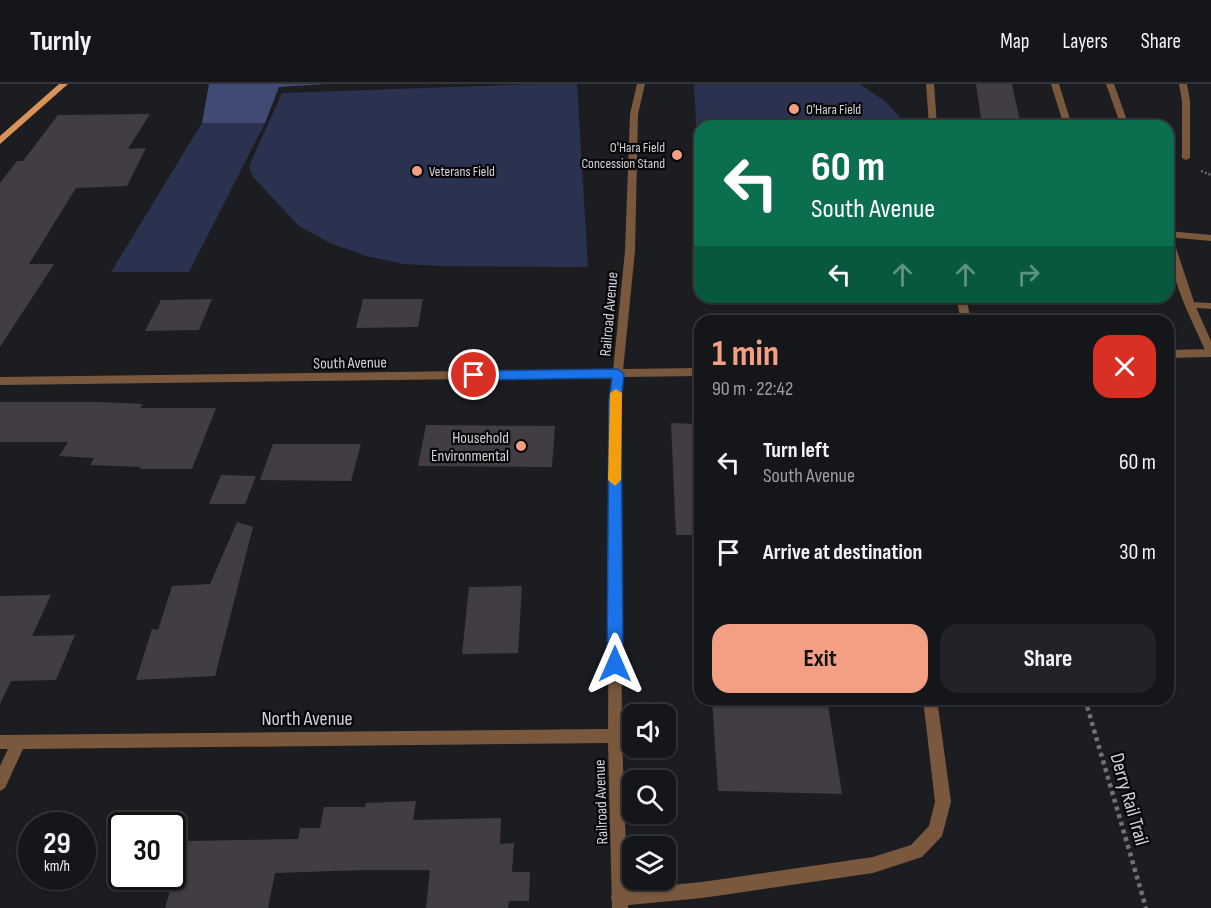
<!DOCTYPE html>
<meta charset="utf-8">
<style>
:root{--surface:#141619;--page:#212326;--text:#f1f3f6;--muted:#9d9fa2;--line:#333538;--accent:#f39f83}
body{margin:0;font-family:"Sofia Sans Condensed",sans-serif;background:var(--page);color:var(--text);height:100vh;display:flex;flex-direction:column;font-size:22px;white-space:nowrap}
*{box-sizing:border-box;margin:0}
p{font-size:20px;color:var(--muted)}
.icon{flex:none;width:33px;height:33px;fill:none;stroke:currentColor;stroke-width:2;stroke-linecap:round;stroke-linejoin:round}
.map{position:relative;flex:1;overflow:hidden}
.drawer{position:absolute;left:694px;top:231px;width:480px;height:390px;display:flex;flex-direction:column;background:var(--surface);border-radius:18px;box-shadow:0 2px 4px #0004,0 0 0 2px var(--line)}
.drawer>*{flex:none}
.guide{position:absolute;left:694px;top:36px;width:480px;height:183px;border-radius:18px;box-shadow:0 2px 4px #0004,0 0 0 2px var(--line);background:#0b6e4f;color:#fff;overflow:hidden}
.fabs{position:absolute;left:622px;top:620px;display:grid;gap:12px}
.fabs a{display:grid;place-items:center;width:54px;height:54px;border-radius:12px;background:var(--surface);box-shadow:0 2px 4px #0004,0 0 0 2px var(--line);font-size:30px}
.speed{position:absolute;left:18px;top:728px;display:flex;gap:12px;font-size:30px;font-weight:700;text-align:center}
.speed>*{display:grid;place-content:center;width:78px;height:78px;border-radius:50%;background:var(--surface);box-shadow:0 2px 4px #0004,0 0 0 2px var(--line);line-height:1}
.speed small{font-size:15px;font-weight:400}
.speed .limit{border:3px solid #111;border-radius:9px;background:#fff;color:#111}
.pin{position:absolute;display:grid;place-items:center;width:51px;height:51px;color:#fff;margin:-26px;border:3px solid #fff;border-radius:50%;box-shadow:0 2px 6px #0007}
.me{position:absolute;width:66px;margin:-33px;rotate:0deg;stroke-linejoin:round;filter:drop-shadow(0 0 4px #0008)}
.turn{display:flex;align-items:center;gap:21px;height:126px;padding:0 18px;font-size:27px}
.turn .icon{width:78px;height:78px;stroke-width:2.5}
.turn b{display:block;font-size:42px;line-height:51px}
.lanes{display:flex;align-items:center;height:57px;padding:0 18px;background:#0003;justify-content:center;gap:30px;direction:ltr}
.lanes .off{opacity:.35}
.round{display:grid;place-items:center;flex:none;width:63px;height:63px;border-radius:18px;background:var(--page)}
.head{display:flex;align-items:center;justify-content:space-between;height:102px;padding:0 18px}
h1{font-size:36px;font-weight:700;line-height:45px;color:var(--accent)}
.action{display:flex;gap:12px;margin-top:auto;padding:12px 18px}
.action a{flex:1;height:69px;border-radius:18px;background:var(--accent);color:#111;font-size:24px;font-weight:700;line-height:69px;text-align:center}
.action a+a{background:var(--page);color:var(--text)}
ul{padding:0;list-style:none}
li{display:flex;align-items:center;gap:18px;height:90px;padding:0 18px}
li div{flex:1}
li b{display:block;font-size:22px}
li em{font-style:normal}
header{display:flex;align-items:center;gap:36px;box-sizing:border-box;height:84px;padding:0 30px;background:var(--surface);border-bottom:2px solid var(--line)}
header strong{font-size:28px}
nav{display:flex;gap:33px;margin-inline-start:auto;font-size:21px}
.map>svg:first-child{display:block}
</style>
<header>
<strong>Turnly</strong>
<nav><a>Map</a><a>Layers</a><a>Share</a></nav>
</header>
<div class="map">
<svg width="1211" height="824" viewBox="0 0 1211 824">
<rect width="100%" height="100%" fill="#1b1d21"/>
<path fill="#2b324f" d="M540,0H577L588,183L443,182L403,180L366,172L330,159L299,142L253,93L249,82L282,9Z
M694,0H860L886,18L908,42H700V58H697Z
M202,39H265L189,188H111Z"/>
<path fill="#3f4a75" d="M209,0H326L279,3L265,39H202Z"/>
<path fill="#413d42" d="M976,0H1012L1021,42H982Z
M150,30L128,65L146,64L127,102L76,104L29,180H54L0,263V99L17,77H23L58,31Z
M212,215L199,246L145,247L161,216Z
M363,215H423L418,243L356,244Z
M0,318H101L143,320L140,324H216L192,385H140L141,383L90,381L94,374L59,372L68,358H0Z
M671,339L700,340V451H676Z
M426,341L555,342L552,383L418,382Z
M273,360H361L351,397L260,396Z
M221,391L256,392L245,420H209Z
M237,438L253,443L215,592L136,596L152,545L158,546L172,502L210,500Z
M522,502L518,569L462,570L469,503Z
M51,511L32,552L75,551L56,596L11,597L0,620V512Z
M712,615H827L842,710L718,707Z
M416,717L413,736L501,734L500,760L514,759L512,788H530L529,817H509L508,824H426L430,786H366L275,789L268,824H165L185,757L298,755L300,744H320L324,723H365L366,719Z"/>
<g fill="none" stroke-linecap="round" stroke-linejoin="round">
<path stroke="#727377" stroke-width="2" stroke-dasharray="2 2" stroke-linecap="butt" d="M1201,87L1211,91"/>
<path stroke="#727377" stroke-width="4.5" stroke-dasharray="4 4" stroke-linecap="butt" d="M1085,615L1146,824"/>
<path fill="#7a583d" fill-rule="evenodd" d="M926,0H934L937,42H929Z
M1051,0H1059L1072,42H1064Z
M1179,0H1187L1190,17V74L1186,76L1182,74V17Z
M1168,147L1211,151V157L1168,153Z
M956,213H966L971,237H961Z
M1190,218L1211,219V225L1187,223V219Z
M923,615H937L951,718L942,752L922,773L873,789L702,814L619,822L613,820L611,814L613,808L619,806L702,798L873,773L911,761L929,742L935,718Z"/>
<path fill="#7a583d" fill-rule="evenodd" d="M637,0H645L638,30L635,167L620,317L622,652L628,824H612L608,659L23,665L5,704L0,707V682L8,665H0V651L608,645L610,317L625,167L630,30Z
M1106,0H1114L1129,42H1121Z
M1168,152L1173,155L1195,221L1211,257V272L1206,268C1190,232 1168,192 1168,152Z"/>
<path fill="#7a583d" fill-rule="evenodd" d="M1211,265V273L1168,274V266Z
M700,284V292L0,301V293Z"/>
<path fill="#d99358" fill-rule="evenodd" d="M59,0H68L0,60V52Z"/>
</g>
<path fill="#1a73e8" stroke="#114b97" stroke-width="1.5" d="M618,285L624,290L621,317L623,580L620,586L615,588L609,586L607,580L609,317L612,294L474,296L468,291L474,287Z"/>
<path fill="#f59e0b" d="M616,305L622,309L621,396L615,402L608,396L610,309Z"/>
<g fill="#f39f83" stroke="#070709" stroke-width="2">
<circle cx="794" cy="25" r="6"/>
<circle cx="677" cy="71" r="6"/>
<circle cx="417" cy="87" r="6"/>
<circle cx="521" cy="362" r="6"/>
</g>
<g text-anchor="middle" stroke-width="4.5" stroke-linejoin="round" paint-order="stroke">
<g font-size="14" fill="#d2d3d7" stroke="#070709" text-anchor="start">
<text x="806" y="30">O'Hara Field</text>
<text x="665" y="68" text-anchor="end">O'Hara Field<tspan x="665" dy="16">Concession Stand</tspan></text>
<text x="429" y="92">Veterans Field</text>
</g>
<g font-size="16" fill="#d2d3d7" stroke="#070709">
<text transform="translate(608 230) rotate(-85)" y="6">Railroad Avenue</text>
<text transform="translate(350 278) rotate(-1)" y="6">South Avenue</text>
<text transform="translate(600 718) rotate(-92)" y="6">Railroad Avenue</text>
</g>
<g font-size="16" fill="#d2d3d7" stroke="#070709" text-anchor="end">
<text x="509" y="359">Household<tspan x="509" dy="18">Environmental</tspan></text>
</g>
<g font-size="20" fill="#d2d3d7" stroke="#070709">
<text x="307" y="641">North Avenue</text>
<text transform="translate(1130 715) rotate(74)" y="7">Derry Rail Trail</text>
</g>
</g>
</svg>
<div class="fabs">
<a><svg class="icon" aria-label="sound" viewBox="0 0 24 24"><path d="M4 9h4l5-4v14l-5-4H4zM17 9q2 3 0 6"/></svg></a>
<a><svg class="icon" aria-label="search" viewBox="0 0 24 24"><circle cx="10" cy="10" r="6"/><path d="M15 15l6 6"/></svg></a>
<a><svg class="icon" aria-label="layers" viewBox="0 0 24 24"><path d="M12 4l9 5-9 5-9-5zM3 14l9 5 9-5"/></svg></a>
</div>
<div class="speed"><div>29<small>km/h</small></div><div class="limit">30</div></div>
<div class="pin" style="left:474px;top:291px;background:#d93025"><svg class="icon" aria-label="arrive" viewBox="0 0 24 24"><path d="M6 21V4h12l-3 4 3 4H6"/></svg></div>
<svg class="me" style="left:615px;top:580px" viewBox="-20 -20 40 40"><path d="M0-17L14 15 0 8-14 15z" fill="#1a73e8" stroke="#fff" stroke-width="4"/></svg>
<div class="guide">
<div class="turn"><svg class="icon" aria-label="left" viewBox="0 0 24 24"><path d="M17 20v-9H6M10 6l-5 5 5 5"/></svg><div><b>60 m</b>South Avenue</div></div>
<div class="lanes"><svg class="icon" aria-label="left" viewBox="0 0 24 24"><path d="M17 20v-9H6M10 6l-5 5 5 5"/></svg><svg class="icon off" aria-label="ahead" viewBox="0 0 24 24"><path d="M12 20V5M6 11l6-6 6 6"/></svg><svg class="icon off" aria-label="ahead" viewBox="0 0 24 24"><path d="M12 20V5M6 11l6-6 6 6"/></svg><svg class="icon off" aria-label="right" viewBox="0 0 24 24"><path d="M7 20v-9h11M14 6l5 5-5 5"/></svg></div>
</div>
<section class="drawer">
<div class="head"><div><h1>1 min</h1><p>90 m · 22:42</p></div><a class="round" style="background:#d93025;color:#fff"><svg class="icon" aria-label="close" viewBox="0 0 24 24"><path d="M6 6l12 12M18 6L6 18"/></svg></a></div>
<ul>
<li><svg class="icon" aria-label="left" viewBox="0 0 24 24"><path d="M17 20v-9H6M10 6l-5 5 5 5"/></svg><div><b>Turn left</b><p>South Avenue</p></div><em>60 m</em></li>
<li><svg class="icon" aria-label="arrive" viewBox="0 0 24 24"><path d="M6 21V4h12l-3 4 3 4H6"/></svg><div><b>Arrive at destination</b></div><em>30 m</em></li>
</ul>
<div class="action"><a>Exit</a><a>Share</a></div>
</section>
</div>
